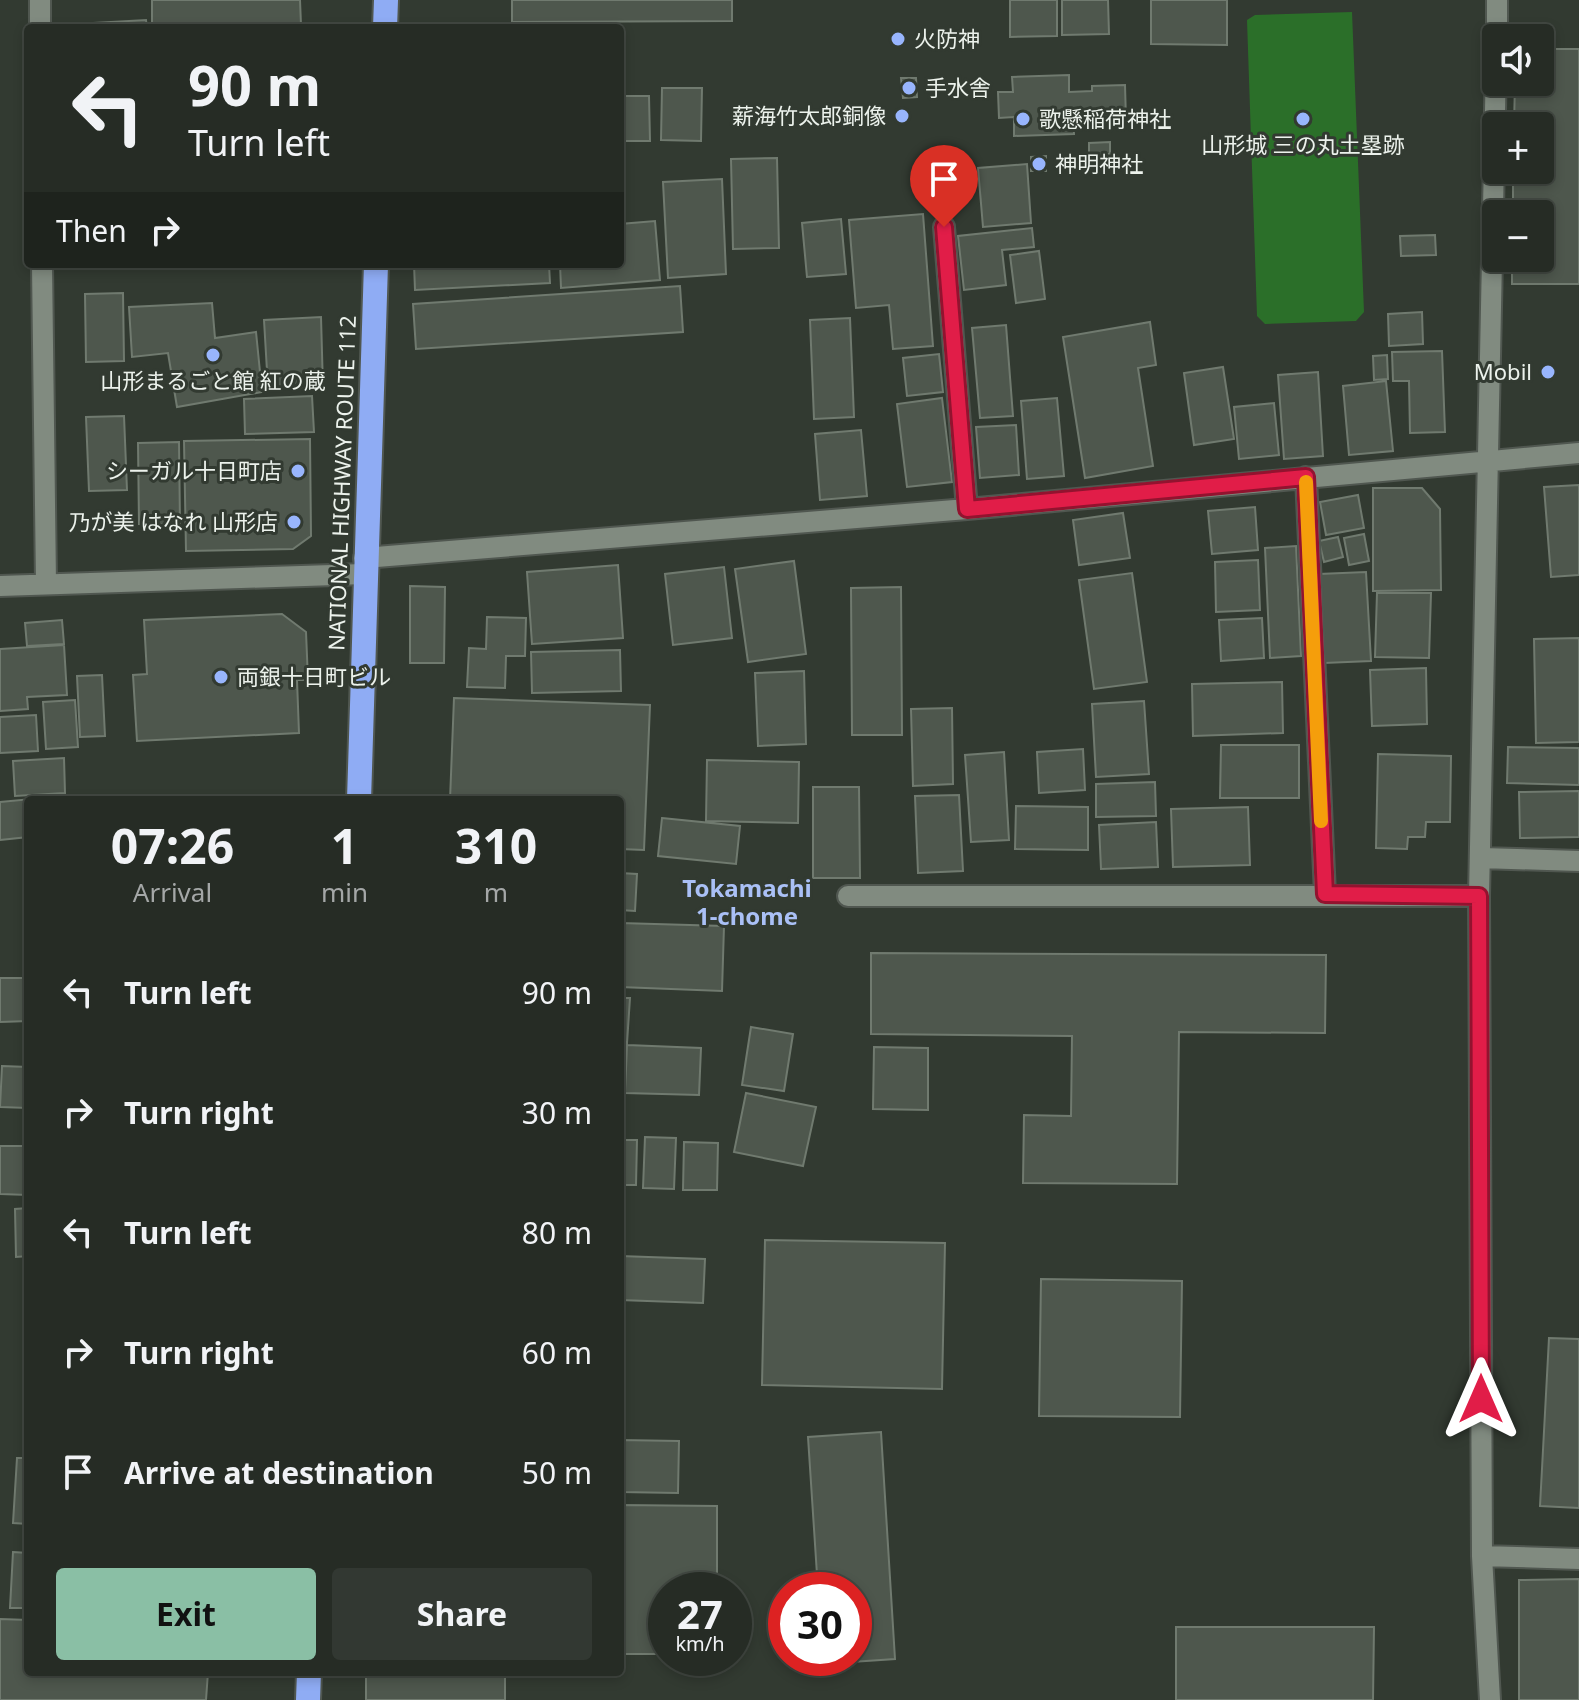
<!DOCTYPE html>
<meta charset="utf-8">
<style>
:root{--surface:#262c25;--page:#323832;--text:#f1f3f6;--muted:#a4a7a7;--line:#424842;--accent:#8abfa5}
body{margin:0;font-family:"Noto Sans","Noto Sans JP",sans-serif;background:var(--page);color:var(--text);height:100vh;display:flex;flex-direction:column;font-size:30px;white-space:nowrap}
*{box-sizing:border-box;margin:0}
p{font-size:26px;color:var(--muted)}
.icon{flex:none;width:44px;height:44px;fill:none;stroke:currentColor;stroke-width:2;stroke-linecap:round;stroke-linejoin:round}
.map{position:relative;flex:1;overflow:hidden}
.drawer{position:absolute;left:24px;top:796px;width:600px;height:880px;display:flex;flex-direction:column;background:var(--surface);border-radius:8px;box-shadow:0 4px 12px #0003,0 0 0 2px var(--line)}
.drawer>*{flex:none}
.top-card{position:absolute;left:24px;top:24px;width:600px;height:244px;border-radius:8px;box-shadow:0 4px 12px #0003,0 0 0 2px var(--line);background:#262c25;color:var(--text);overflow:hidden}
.tools{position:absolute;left:1482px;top:24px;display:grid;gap:16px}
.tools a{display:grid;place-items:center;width:72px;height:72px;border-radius:8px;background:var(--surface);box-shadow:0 4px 12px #0003,0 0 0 2px var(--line);font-size:40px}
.speed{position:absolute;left:648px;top:1572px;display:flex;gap:16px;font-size:40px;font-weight:700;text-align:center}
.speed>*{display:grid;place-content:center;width:104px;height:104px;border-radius:50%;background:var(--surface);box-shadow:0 4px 12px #0003,0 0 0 2px var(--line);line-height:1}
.speed small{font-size:20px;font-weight:400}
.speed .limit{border:12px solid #d22;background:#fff;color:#111}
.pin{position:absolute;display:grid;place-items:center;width:68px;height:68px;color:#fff;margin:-82px -34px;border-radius:50% 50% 50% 0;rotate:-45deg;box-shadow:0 0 8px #0007}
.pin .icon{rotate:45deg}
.me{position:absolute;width:88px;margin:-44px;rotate:0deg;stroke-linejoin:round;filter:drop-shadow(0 0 6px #0008)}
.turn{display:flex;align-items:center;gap:28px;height:168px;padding:0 32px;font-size:36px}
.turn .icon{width:104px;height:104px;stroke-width:2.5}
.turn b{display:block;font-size:56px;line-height:68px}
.then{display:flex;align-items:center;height:76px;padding:0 32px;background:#0003;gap:16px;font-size:30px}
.eta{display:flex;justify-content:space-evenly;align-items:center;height:136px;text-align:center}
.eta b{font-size:48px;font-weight:700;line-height:56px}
.primary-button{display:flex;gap:16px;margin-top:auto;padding:16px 32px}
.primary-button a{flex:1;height:92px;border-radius:8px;background:var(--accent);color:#111;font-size:32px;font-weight:700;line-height:92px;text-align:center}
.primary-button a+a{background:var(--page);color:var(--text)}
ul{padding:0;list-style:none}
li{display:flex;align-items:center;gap:24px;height:120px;padding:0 32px}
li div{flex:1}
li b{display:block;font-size:30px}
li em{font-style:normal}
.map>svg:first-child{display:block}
</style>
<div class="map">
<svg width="1579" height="1700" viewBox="0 0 1579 1700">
<rect width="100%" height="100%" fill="#323a31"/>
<path fill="#2b6f29" d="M1352,12L1364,312L1356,321L1265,324L1257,316L1247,20L1255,15Z"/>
<path fill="#4e574d" stroke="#707a6f" stroke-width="2" d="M152,0H300L301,25L152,28Z
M512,0H732V21L512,22Z
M1010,0H1057V36L1010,37Z
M1062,0H1108L1109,34L1062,35Z
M1151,0H1227V45L1151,44Z
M146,20L147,28H58V25Z
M1540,49H1579V284H1512V258H1540V214H1513V170H1540V126H1514L1515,82H1540Z
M1069,75V92L1092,91V86L1125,85L1126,120L1093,121V116H1073L1074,134L1014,136V117L999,118L998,92H1013L1012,77Z
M901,78H916L917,97L903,98Z
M662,88H702L701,141L661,140Z
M620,96H649L650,141H620Z
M1110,142V154H1089V143Z
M1046,156V171H1031V157Z
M777,158L779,248L733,249L731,159Z
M1027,164L1031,223L983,227L978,168Z
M722,179L726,274L668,278L663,182Z
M923,214L933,346L893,349L889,305L856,308L849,220Z
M841,219L846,274L807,277L802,223Z
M655,221L660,280L561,288L560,264H620V224Z
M1032,228L1034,247L1002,250L1006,285L964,290L958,236Z
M1435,235L1436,255L1401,256L1400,236Z
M1039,251L1045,299L1016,303L1010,255Z
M414,264H549L550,283L415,290Z
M680,286L683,332L416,349L413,304Z
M123,293L124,361L86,362L85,294Z
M212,303L215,338L256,332L262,392L177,407L168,353L132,357L129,307Z
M1422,312L1423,344L1389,346L1388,314Z
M321,317L323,388H268L264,320Z
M850,318L854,417L814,419L810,320Z
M1150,322L1156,365L1138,368L1153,466L1085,478L1063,337Z
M1006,325L1013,416L980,418L972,328Z
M1442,351L1445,432L1410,433L1409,381H1393L1392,352Z
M939,354L943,392L907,396L903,358Z
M1387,355L1388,379L1374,380L1373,356Z
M1223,367L1234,439L1194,445L1184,373Z
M1318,372L1323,456L1284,459L1278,375Z
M1386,381L1393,451L1349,455L1343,386Z
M312,396L314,432L245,434L244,399Z
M942,398L952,482L907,487L897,404Z
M1057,398L1064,476L1027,479L1021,401Z
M1274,403L1279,455L1239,459L1234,407Z
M124,416L127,490L89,491L86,417Z
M1016,425L1019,475L980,478L976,427Z
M861,430L867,496L820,500L815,434Z
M310,439L311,536L293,549L186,551L184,441Z
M179,442L180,525L139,524L138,443Z
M1579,485V575L1551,577L1544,487Z
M1373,488H1422L1440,509L1441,590L1373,591Z
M1358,495L1364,528L1326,535L1320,502Z
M1255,507L1258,550L1212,554L1208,511Z
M1123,513L1130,558L1079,565L1073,520Z
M1364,534L1369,561L1349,565L1344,538Z
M1338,537L1343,557L1324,562L1319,541Z
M1296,546L1301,656L1270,658L1265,548Z
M1258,560L1260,610L1216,612L1215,562Z
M794,561L806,654L748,662L735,569Z
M618,565L623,638L532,644L527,572Z
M724,567L732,638L673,645L665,574Z
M1366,572L1371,661L1324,663L1319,574Z
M1132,573L1147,682L1094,689L1079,580Z
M410,586L445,587L444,663H410Z
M901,587L902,735H852L851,588Z
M1377,593H1431L1429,658L1375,657Z
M282,614L306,632L308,680H297L299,733L137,741L133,675L147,674L144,620Z
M487,617L526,618L525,656H506L505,688L467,687L469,648L486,649Z
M1262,618L1264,658L1221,661L1219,620Z
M62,620L64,644L27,646L25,623Z
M1579,638V742L1536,743L1534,639Z
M64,645L67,695L27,697L28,709L0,711V649Z
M620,650L621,691L532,693L531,652Z
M1426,668L1427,724L1372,726L1370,670Z
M804,671L806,744L758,746L755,673Z
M102,675L105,736L80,737L77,676Z
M1282,682L1283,733L1193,736L1192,684Z
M454,698L650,705L644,850L620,849V800H450Z
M75,700L78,747L46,749L43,702Z
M1144,701L1149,774L1096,777L1092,704Z
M952,708L953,784L913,786L911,709Z
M36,715L38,751L0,753V717Z
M1221,745H1299V798H1220Z
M1508,747L1579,748V785L1507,783Z
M1083,749L1085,790L1039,793L1037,752Z
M1004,752L1009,840L971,842L965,755Z
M1378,754L1451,756L1450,822H1426L1425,837H1408L1407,849L1376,848Z
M64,758L65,793L15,796L13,761Z
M707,760L799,762L798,823L706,821Z
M1155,782L1156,816L1096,817V784Z
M813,787H859L860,878H813Z
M1579,791V837L1520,838L1519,792Z
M959,795L963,871L918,873L915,796Z
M261,797V800H202Z
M31,799L28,837L0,840V802Z
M1016,806L1088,807V850L1015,849Z
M1248,807L1250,865L1173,867L1171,809Z
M662,818L740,826L736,864L658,856Z
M1156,822L1158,867L1101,869L1099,825Z
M620,873L637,874L635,911L620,910Z
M620,923L724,926L722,991L620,987Z
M871,953L1326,955L1325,1033L1179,1032L1177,1184L1023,1183L1024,1115L1071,1116L1072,1036L871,1034Z
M0,978H28V1021L0,1022Z
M620,998H630L627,1043L620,1042Z
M751,1027L793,1034L784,1091L742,1085Z
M627,1045L701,1048L699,1095L625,1093Z
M874,1047L928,1048V1110L873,1109Z
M2,1066L28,1067V1108L0,1107Z
M746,1093L816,1107L803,1166L734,1152Z
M645,1137L676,1138L674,1189L643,1188Z
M620,1140H637L636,1185H620Z
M684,1142L718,1143L717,1190H683Z
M0,1146H28V1195L0,1194Z
M28,1208V1256L16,1257L15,1209Z
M765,1240L945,1243L942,1389L762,1385Z
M620,1256L705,1259L703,1303L620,1300Z
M1041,1279L1182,1281L1180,1417L1039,1416Z
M1549,1338L1579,1339V1508L1540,1506Z
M881,1432L895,1659L822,1664V1658H854V1590H818L808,1437Z
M620,1440L679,1441L678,1493L620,1492Z
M17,1458H28V1524L13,1523Z
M620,1505L717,1506V1590H666V1654H620Z
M13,1552L28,1553V1608H10Z
M1579,1579V1700H1519V1580Z
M0,1619L28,1620V1672H208L206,1700H0Z
M1176,1627H1374L1373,1700H1176Z
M366,1672H505V1700H366Z"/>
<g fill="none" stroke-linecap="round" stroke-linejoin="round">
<defs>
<path id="minor" d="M40,0V28
M1497,38V0
M944,227L967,509
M42,264L46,584
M1306,477L1325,894
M364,558L967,509L1579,453
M0,586L364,574
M1481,858L1579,861
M848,896H1479
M1482,1556L1579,1559
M1490,1700L1482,1556L1479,896L1496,62"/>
<path id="highway" d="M385,28L386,0
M359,800L376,264
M308,1700L309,1672"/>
</defs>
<use href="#minor" stroke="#505750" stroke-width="24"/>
<use href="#highway" stroke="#505750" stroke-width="28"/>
<use href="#minor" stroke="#818b80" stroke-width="20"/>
<use href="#highway" stroke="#8facf4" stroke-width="24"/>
</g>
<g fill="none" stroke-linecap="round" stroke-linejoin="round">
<defs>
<path id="route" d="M944,227L967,509L1306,477L1325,894L1479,896L1481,1399"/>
</defs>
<use href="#route" stroke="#92132f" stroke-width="20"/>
<use href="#route" stroke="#e11d48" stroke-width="14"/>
<path stroke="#f59e0b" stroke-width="14" d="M1306,482L1321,821"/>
</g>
<g fill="#98b5fd" stroke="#323a31" stroke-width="3">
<circle cx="898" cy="39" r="8"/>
<circle cx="909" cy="88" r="8"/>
<circle cx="902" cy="116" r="8"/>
<circle cx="1023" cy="119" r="8"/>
<circle cx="1303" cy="119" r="8"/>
<circle cx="1039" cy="164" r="8"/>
<circle cx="213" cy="355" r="8"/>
<circle cx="1548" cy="372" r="8"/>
<circle cx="298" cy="471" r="8"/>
<circle cx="294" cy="522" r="8"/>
<circle cx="221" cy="677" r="8"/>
</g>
<g text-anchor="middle" stroke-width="6" stroke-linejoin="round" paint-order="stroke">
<g font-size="22" fill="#ecf2ec" stroke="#323a31" text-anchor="start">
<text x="914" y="47">火防神</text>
<text x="925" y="96">手水舎</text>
<text x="886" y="124" text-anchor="end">薪海竹太郎銅像</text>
<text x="1039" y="127">歌懸稲荷神社</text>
<text x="1303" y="153" text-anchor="middle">山形城 三の丸土塁跡</text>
<text x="1055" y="172">神明神社</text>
<text x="1532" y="380" text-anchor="end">Mobil</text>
<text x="213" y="389" text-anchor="middle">山形まるごと館 紅の蔵</text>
<text x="282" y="479" text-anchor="end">シーガル十日町店</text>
<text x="278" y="530" text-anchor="end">乃が美 はなれ 山形店</text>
<text x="237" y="685">両銀十日町ビル</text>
</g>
<g font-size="22" fill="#ecf2ec" stroke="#323a31">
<text transform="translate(342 483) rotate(-88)" y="8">NATIONAL HIGHWAY ROUTE 112</text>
</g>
<g font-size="24" font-weight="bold" fill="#aac0f6" stroke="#323a31">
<text x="747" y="897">Tokamachi<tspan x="747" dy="28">1-chome</tspan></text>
</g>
</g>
</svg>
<div class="tools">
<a><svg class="icon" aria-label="sound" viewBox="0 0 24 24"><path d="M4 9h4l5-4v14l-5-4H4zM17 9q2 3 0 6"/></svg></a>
<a>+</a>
<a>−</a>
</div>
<div class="speed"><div>27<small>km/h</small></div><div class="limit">30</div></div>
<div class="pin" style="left:944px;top:227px;background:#d93025"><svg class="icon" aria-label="arrive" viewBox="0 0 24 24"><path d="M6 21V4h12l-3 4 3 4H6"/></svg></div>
<svg class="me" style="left:1481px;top:1399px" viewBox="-20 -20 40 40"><path d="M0-17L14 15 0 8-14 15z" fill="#e11d48" stroke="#fff" stroke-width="4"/></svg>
<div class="top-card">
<div class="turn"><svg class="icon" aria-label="left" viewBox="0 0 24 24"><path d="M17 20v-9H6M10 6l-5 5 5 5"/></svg><div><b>90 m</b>Turn left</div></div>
<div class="then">Then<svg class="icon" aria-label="right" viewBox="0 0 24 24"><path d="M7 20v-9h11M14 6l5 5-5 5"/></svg></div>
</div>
<section class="drawer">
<div class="eta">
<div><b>07:26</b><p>Arrival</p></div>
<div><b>1</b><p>min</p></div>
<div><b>310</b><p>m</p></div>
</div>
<ul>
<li><svg class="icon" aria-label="left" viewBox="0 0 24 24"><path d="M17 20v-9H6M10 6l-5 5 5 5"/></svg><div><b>Turn left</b></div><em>90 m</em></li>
<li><svg class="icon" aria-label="right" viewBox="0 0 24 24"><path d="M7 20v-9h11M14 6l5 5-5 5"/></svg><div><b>Turn right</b></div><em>30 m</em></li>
<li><svg class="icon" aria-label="left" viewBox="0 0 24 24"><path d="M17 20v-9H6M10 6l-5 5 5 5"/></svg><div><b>Turn left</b></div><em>80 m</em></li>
<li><svg class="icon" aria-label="right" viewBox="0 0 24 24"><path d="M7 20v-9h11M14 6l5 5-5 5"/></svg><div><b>Turn right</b></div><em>60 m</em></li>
<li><svg class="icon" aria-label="arrive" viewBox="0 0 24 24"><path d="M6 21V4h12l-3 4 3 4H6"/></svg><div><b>Arrive at destination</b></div><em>50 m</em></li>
</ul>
<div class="primary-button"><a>Exit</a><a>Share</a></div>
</section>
</div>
